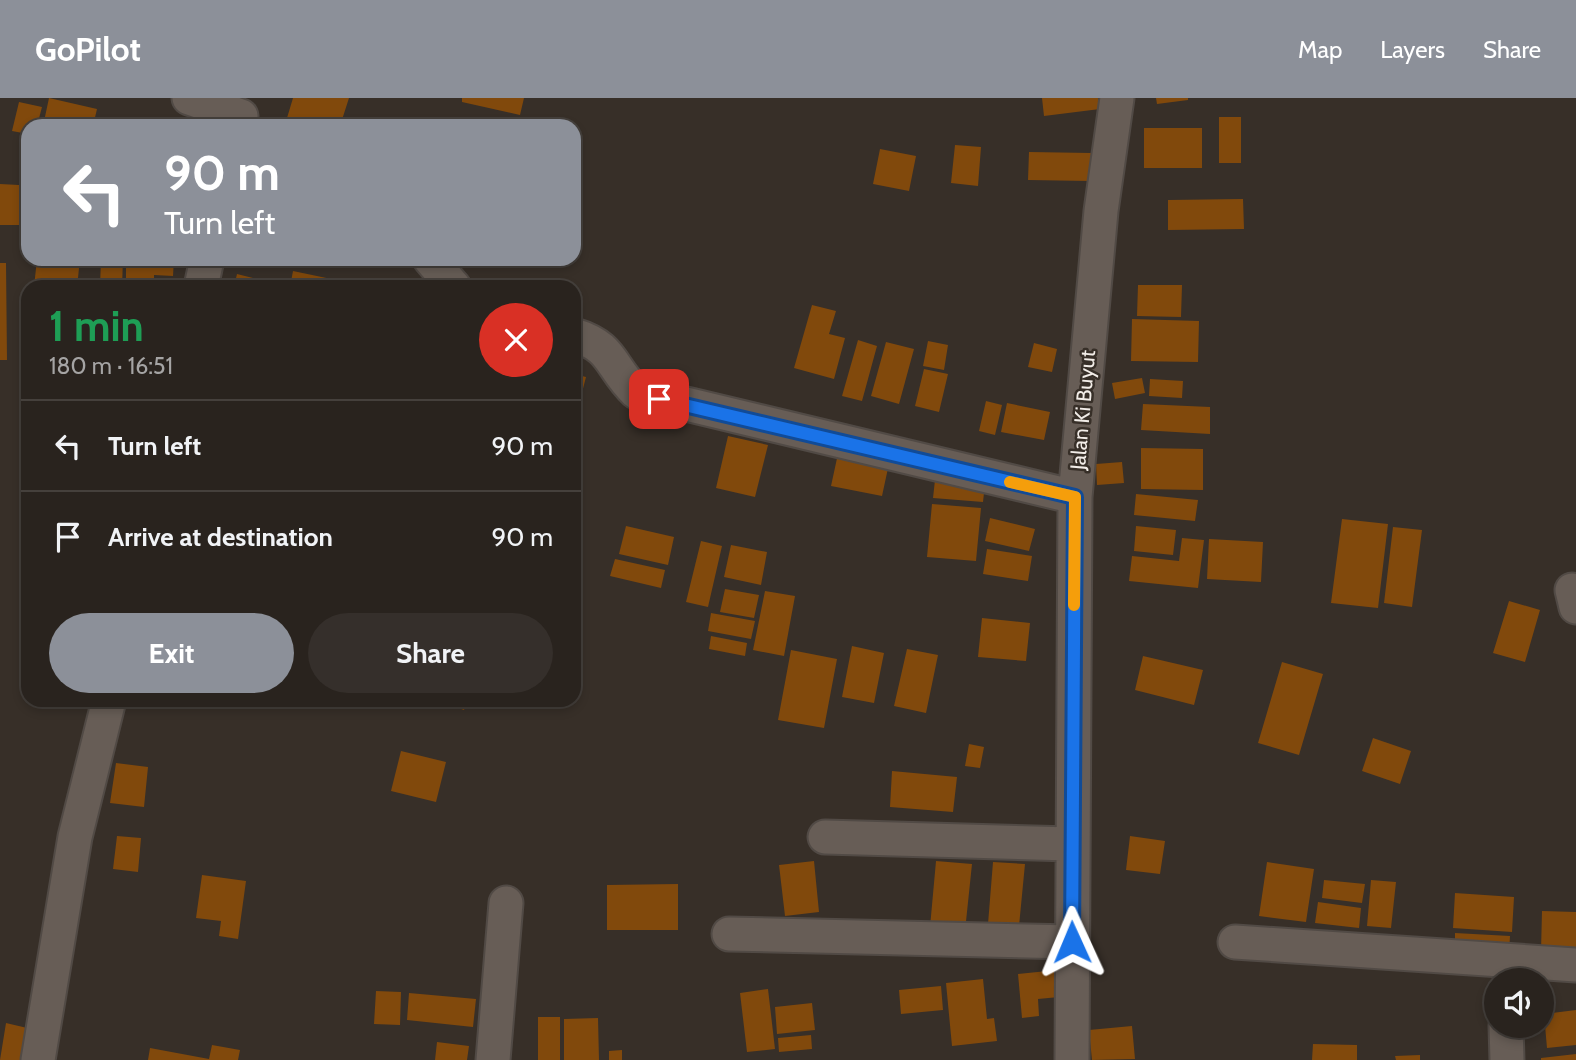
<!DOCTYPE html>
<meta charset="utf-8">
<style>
:root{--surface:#29231e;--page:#352f2b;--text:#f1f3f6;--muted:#a5a4a4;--line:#45403c;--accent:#8c9099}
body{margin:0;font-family:Cabin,sans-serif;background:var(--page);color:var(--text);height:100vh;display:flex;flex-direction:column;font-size:26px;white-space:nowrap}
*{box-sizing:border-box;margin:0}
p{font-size:23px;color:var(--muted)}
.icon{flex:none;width:38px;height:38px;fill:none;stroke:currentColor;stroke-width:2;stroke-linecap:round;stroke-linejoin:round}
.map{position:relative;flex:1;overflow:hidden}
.drawer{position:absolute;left:21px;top:182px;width:560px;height:427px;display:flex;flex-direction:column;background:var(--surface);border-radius:21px;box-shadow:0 4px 10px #0003,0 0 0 2px var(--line)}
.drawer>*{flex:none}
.hud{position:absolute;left:21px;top:21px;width:560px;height:147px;border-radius:21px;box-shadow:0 4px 10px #0003,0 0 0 2px var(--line);background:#8c9099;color:#fff;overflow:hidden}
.fabs{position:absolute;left:1484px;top:870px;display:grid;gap:14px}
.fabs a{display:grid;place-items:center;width:70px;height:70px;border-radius:50%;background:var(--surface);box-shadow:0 4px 10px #0003,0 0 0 2px var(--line);font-size:35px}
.pin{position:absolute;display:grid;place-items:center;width:60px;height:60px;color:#fff;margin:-30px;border-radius:14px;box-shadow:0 4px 10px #0006}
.me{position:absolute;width:77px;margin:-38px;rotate:359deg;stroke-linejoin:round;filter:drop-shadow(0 0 5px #0008)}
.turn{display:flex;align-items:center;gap:24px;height:147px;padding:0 28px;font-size:32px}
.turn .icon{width:91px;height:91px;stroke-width:2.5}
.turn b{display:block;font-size:49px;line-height:60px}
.round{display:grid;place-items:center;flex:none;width:74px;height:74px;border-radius:37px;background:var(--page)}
.summary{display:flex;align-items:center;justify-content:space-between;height:119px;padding:0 28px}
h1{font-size:42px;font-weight:700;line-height:52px;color:#1e9e55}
.cta{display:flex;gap:14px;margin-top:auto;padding:14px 28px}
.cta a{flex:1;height:80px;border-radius:42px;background:var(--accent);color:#fff;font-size:28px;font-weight:700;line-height:80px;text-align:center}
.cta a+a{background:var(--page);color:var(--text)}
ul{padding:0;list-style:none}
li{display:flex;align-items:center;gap:21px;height:91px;padding:0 28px;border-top:2px solid var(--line)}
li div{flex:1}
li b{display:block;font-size:26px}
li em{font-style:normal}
header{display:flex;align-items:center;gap:42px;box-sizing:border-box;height:98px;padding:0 35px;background:var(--accent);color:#fff}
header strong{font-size:33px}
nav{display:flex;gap:38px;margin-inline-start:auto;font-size:24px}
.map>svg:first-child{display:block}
</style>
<header>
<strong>GoPilot</strong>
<nav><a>Map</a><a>Layers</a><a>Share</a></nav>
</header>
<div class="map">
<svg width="1576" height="962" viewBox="0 0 1576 962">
<rect width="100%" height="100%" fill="#372f28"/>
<path fill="#81490c" d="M49,0L97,11L93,28H43Z
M293,0H349L340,28H313L287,20Z
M462,0H524L520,17L462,4Z
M1042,0H1098L1100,11L1044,18Z
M1156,0H1188V2L1157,6Z
M19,4L42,9L37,28H28V36L12,33Z
M1219,19H1241V65H1219Z
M1144,30H1202V70H1144Z
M955,47L981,49L978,88L951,85Z
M880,51L916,58L909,93L873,86Z
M1029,54L1091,55L1090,83L1028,82Z
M0,86L19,87V127H0Z
M1243,101L1244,131L1168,132V102Z
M37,161H80L77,189H34Z
M101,161H123L122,189H100Z
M126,161H174L173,178L154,177V189H126Z
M0,165H6L7,262H0Z
M293,173L336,182L334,189H290Z
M237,176L273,185L272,189H234Z
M1138,187H1182L1181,219L1137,218Z
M812,207L836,213L829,236L845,240L834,281L794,270Z
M1132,221L1199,223L1198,264L1131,263Z
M858,242L877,248L862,303L842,298Z
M928,243L948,247L944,272L923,268Z
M886,244L914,251L899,306L871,298Z
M1034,245L1057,251L1052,274L1028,269Z
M24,250L28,251V293H20Z
M924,271L948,276L939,314L915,308Z
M574,276L586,279L575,322H574Z
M1142,280L1145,295L1115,301L1112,285Z
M1150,281L1183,283L1182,300L1149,298Z
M986,303L1002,307L995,337L979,333Z
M1007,305L1050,314L1044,342L1001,334Z
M1143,306L1210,309V336L1141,332Z
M728,338L768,347L755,399L716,390Z
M1141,350L1203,351V392L1141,391Z
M839,351L890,361L882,398L831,388Z
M1122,364L1124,385L1097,387L1096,366Z
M935,382L985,386L983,404L933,400Z
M1136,396L1198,402L1195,423L1134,417Z
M932,406L981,410L976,463L927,459Z
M990,420L1035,431L1029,453L985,443Z
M1342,421L1388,426L1378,510L1331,505Z
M626,428L674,439L668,467L619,456Z
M1136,428L1176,432L1173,457L1134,453Z
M1393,429L1422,432L1412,509L1384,505Z
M1182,440L1204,442L1198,490L1129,483L1132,458L1179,463Z
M1209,441L1263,444L1261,484L1207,481Z
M701,443L722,448L708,509L686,504Z
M731,447L767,454L761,487L724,479Z
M987,451L1032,458L1028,483L983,476Z
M615,461L665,472L661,490L610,478Z
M725,491L759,497L754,520L720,514Z
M765,493L795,498L784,558L753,552Z
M1509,503L1540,512L1525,564L1493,555Z
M711,515L755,523L751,541L708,533Z
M982,520L1030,525L1026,563L978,559Z
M711,538L747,545L745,558L709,551Z
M852,548L884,555L874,605L842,599Z
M907,551L938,557L926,615L894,608Z
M791,552L837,561L824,630L778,622Z
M1143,558L1203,572L1194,607L1135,592Z
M1282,564L1323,576L1299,657L1258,645Z
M436,602H468L464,612Z
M1373,640L1411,653L1400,686L1362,673Z
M969,646L984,649L980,670L965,668Z
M401,653L446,664L436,704L391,693Z
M116,665L148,669L144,709L110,705Z
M892,673L957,679L953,714L890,709Z
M117,738L141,740L138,774L113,771Z
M1130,738L1165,743L1160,776L1126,772Z
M814,763L819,814L785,818L779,767Z
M936,763L972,766L965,833L930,829Z
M993,764L1025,766L1019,828L988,826Z
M1267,764L1314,771L1306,824L1259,818Z
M202,777L246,783L238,841L219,838L221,823L196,820Z
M1324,782L1365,786L1362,805L1322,800Z
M1371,782L1396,784L1391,830L1367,828Z
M678,786V832H607V787Z
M1455,795L1514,799L1512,834L1453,830Z
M1318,804L1361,810L1359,830L1315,825Z
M1542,813L1576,814V854L1541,853Z
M1455,835L1510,838L1509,855L1455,853Z
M1057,872L1059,899L1038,901L1039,918L1022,920L1018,876Z
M983,881L987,921L994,920L997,943L952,948L946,885Z
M941,888L943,912L901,916L899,892Z
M768,891L775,951L747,954L740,895Z
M376,893L401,894L400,927L374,926Z
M409,895L476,901L473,929L407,922Z
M812,905L815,932L777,936L775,909Z
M1576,912V947L1547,950L1544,916Z
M538,919H560V962H538Z
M598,920L599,962H564V921Z
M6,925L40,933L33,962H0Z
M1132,928L1135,961L1092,962L1089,932Z
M811,937L812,951L779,954L778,940Z
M437,944L469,948L467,962H435Z
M1313,946L1357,947V962H1312Z
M212,947L240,952L238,962H148L150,950L209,961Z
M622,952V962H609V953Z
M1576,956V962H1541V960Z
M1420,957V962H1396L1395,958Z"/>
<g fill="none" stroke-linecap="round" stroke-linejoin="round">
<defs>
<path id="street" d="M189,0L241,18
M430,161L454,189
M201,189L207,161
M574,237C614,249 609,268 636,294L1075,399
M1572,492L1576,509
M825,739L1071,746
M729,836L1072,844
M1235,844L1576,867
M1506,928L1507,962
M38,962L75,739L109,602
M493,962L506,805
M1072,962L1075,399L1101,113L1117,0"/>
</defs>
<use href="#street" stroke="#514a45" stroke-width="37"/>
<use href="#street" stroke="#675d56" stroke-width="33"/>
</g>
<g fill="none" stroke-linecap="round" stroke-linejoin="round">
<defs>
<path id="route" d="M659,301L1075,399L1072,844"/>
</defs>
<use href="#route" stroke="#114b97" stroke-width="18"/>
<use href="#route" stroke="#1a73e8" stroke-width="12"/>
<path stroke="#f59e0b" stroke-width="12" d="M1010,384L1075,399L1074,507"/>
</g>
<g text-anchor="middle" stroke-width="5" stroke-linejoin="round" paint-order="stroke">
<g font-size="21" fill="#f2ede8" stroke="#372f28">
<text transform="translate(1083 312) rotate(-85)" y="7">Jalan Ki Buyut</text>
</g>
</g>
</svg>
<div class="fabs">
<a><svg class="icon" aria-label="sound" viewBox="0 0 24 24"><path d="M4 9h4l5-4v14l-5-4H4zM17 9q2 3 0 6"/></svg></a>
</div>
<div class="pin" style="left:659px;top:301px;background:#d93025"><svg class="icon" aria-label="arrive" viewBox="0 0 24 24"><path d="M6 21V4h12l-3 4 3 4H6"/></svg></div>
<svg class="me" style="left:1072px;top:844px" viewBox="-20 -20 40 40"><path d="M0-17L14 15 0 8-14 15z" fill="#1a73e8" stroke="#fff" stroke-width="4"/></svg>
<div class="hud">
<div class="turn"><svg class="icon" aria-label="left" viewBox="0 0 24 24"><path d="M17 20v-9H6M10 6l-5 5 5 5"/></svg><div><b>90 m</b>Turn left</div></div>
</div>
<section class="drawer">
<div class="summary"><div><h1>1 min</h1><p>180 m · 16:51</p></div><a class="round" style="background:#d93025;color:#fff"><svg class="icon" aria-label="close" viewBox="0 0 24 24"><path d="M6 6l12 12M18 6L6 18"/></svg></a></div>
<ul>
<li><svg class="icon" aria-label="left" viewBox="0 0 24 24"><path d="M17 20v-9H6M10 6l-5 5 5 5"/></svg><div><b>Turn left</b></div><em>90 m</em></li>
<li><svg class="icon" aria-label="arrive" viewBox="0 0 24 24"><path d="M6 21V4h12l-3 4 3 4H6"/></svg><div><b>Arrive at destination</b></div><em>90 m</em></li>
</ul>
<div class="cta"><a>Exit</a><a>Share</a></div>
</section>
</div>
